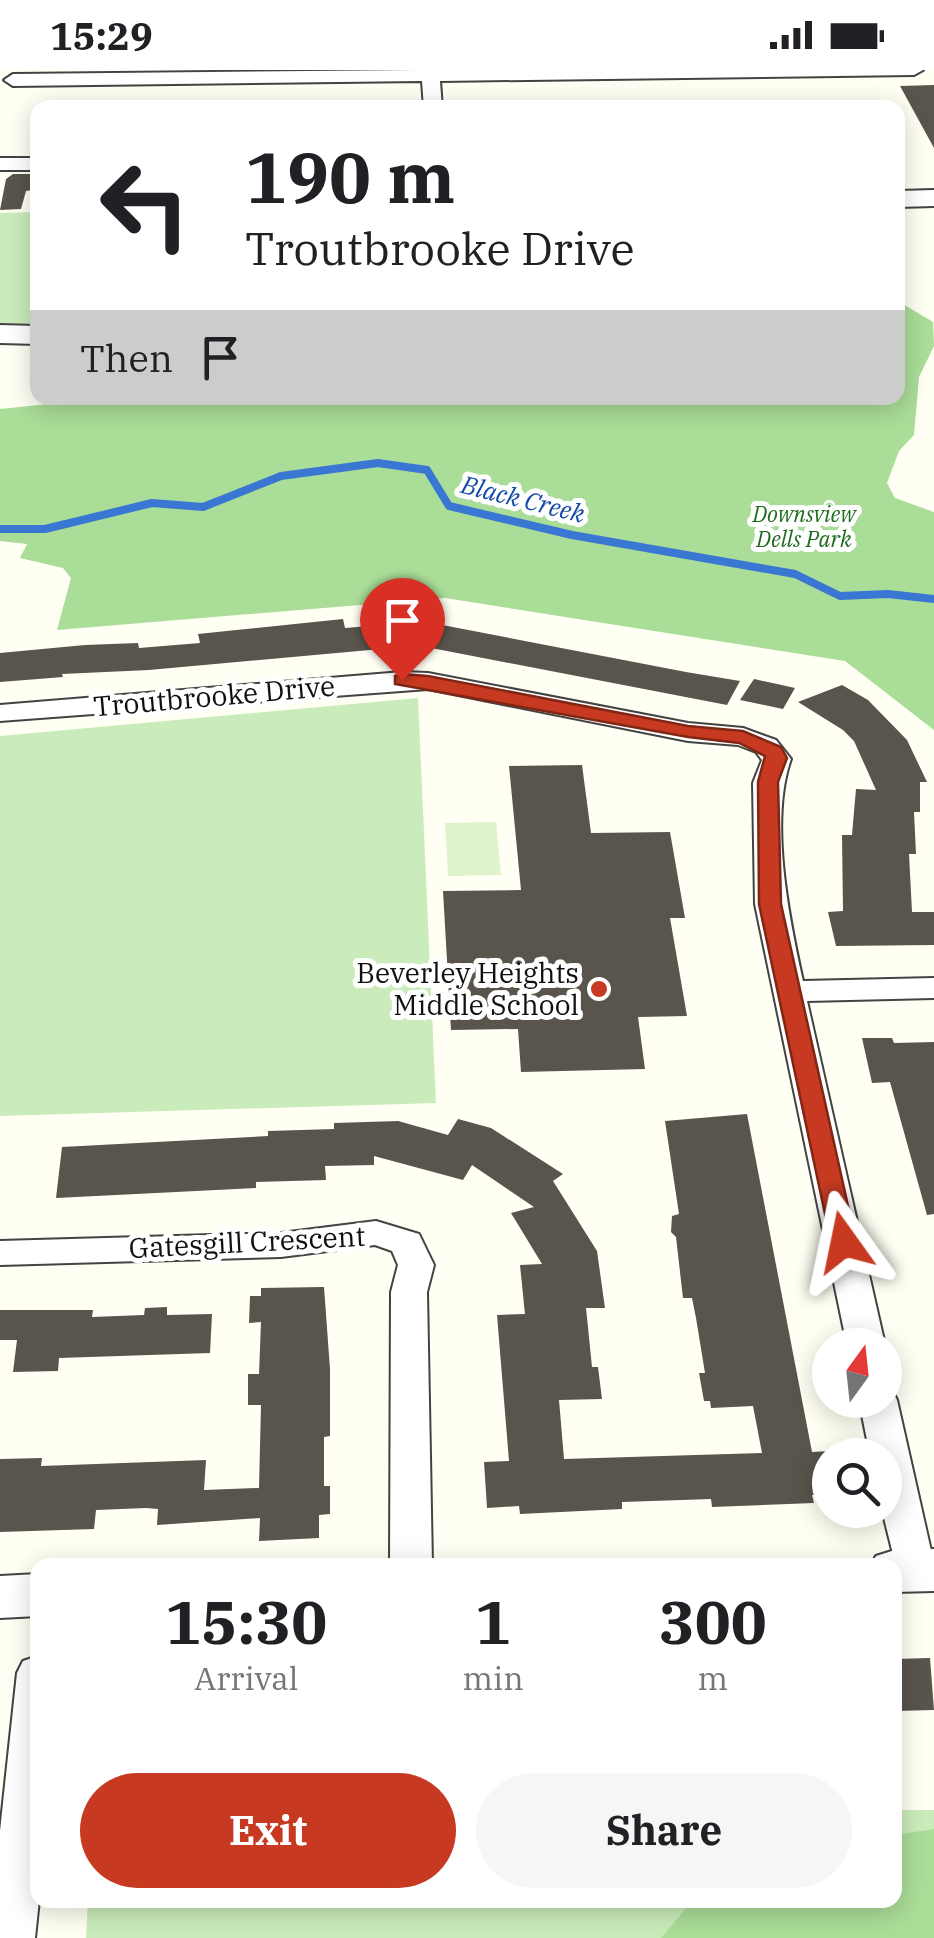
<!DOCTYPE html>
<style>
:root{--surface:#fff;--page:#f6f6f6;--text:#202124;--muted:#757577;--accent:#c73a21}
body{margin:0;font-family:"IBM Plex Serif",serif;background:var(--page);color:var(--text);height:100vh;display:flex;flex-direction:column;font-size:38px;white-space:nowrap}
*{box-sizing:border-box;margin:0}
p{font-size:32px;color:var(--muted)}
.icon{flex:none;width:55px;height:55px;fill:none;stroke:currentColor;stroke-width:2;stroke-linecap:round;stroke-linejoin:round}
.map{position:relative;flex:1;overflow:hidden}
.panel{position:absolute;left:30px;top:1488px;width:872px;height:350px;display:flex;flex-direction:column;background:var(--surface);border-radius:20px;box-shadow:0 5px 25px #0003}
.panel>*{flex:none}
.banner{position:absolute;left:30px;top:30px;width:875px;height:305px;border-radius:20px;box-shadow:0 5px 25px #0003;background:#fff;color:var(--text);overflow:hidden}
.needle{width:65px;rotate:15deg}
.controls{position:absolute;left:812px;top:1258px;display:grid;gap:20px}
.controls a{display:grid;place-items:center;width:90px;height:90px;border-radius:50%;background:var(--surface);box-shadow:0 5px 25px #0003;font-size:50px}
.pin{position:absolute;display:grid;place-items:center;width:85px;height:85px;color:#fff;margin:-102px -42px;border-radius:50% 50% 50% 0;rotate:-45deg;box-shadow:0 0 10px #0007}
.pin .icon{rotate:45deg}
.me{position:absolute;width:110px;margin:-55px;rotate:348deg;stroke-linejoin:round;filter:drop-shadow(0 0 8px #0008)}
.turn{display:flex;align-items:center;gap:35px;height:210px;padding:0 50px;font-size:45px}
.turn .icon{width:130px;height:130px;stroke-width:2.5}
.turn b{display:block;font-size:70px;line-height:85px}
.then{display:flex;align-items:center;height:95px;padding:0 50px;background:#0003;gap:20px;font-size:38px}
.eta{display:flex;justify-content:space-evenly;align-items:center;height:170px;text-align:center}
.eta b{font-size:60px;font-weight:700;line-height:70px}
.action{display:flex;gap:20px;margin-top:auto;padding:20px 50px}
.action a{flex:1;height:115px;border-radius:60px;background:var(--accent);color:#fff;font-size:40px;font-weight:700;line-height:115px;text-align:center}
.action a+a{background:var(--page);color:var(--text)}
.status{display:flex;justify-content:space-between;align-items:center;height:70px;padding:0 50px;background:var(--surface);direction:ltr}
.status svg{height:28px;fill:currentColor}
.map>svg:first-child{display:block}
</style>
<div class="status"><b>15:29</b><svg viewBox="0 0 49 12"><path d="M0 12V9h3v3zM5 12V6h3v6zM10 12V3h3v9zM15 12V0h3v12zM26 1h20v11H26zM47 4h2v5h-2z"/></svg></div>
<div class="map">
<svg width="934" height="1868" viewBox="0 0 934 1868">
<rect width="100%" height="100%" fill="#fffff3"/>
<path fill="#caecba" d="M37,142V254L0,253V143Z
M418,628L436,1033L0,1046V666Z
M895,1740H934V1868H86L88,1830H895Z"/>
<path fill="#aadd98" d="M898,231L933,252L934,276L919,307L914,365L899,381L887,413L895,428L934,442V660L845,591L445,528L57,560L71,508L63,498L20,488L27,474L0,471V339L96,329L298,334L323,328H898Z
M934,1759V1868H661L693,1830H895V1765Z"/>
<path fill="#def3cc" d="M496,752L501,805L448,806L445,753Z"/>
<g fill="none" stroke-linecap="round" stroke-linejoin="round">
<path stroke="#3977d3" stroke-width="8" d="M0,459H45L152,433L203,437L281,406L378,393L427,400L449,436L572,465L795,504L840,526L888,524L934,529"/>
</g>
<path fill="#59544c" d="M934,15V78L900,16Z
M13,104H38V119L26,121L21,139L0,140L6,109Z
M343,549L345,558L406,553L414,576L149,600L62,604L63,607L0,612V583L85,575L138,573L139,578L200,573L198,564Z
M437,554L686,602L740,611L727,635L421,576Z
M754,609L777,614L795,618L783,639L740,630Z
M842,615L868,630L907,670L927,712H920V742H914L916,784H909L912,842H934V875L836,876L828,842L843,841L842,765H852L856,719L876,720L854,671L843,660L798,632Z
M582,695L591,763L670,762L685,848H670L687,946L638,947L645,999L521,1002L518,959L451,960L443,821L521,820L509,696Z
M862,968H892L894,973L934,972V1144L927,1145L890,1012L872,1013Z
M747,1044L812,1382L830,1381V1425H812L814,1433L712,1437L711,1429L622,1432V1439L520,1444L519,1436L487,1438L484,1392L509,1391L497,1245L525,1244L520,1195L542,1194L511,1143L534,1137L472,1095L463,1110L374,1086V1095L325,1096L326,1110L256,1112V1118L56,1128L62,1077L268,1066V1061L334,1059V1053L398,1051L448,1065L458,1049L491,1058L563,1104L553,1111L597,1181L605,1238H586L592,1297H598L602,1329L559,1330L564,1389L762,1383L753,1336L711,1338L710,1331H704L699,1303H705L696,1248L692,1228H683L676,1167L671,1162L672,1146L679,1144L665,1051Z
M324,1217L330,1299V1366L324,1367V1416H330V1444L319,1445V1468L259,1471L260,1448L157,1455L158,1439L146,1438L96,1440L94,1459L0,1462V1389L42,1388L41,1396L206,1390L204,1420L259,1418L261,1335H248V1304H259L261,1252L249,1253L250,1226H261V1218Z
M167,1237V1245L212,1244L210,1283L59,1288L58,1301L13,1302L17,1270H0V1240H93L92,1247L144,1245L145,1238Z
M930,1588L934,1640L895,1641V1589Z"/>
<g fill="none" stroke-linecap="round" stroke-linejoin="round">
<defs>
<path id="minor" d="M417,0H923L914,5L440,11L442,38H424L422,11L13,16L4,10L13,4Z
M0,88H38V100H0Z
M402,602L428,603L688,653L743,658L776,670L791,689C769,750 789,848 803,911L934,908V928L807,931L885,1275H847L755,834L753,713L762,690L756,682L738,675L688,671L428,619L0,651V635Z
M376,1151L419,1164L434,1195L427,1222L432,1495H390L391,1222L398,1195L392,1181L375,1175L281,1187L0,1195V1171L281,1163Z
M885,1318L892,1320L897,1330L934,1494L930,1512L915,1517L900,1512L882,1440H885V1385H870L859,1330H885Z
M38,1586L39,1830L35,1868H0V1761L17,1603L23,1591Z"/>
<path id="tertiary" d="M934,120V136L898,137V121Z
M0,255L38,256V274L0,273Z
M934,1479V1521L895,1522V1495H871L876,1486L895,1480Z
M38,1504V1546L0,1548V1506Z"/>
</defs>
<use href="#minor" stroke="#434343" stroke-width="4"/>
<use href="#tertiary" stroke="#434343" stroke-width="4"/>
<use href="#minor" fill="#fff" fill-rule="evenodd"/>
<use href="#tertiary" fill="#fff" fill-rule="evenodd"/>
</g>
<path fill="#c73a21" stroke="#812615" stroke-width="2.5" d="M402,604L428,606L688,656L743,661L781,677L787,688L778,712L781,834L856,1172L852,1178H835L831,1172L759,834L758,712L765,686L739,673L688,667L395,614V606Z"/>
<circle fill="#c73a21" stroke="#fff" stroke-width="4" cx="599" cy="919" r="10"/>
<g text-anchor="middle" stroke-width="10" stroke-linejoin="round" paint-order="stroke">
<g font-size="22" font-style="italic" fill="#1d6b1c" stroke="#fff">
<text x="804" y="452">Downsview<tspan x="804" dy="25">Dells Park</tspan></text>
</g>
<g font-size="25" font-style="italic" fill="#1349a8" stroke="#fff">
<text transform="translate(523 429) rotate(14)" y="9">Black Creek</text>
</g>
<g font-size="28" fill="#101010" stroke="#fff">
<text transform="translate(214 626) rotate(-5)" y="10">Troutbrooke Drive</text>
<text transform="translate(247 1172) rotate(-3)" y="10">Gatesgill Crescent</text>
</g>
<g font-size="28" fill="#101010" stroke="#fff" text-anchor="end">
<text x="579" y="913">Beverley Heights<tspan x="579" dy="32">Middle School</tspan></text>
</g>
</g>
</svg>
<div class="controls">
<a><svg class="needle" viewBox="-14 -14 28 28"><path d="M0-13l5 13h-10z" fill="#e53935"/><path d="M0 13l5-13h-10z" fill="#757577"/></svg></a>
<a><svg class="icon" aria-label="search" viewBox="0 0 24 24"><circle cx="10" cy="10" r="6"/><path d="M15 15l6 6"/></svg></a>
</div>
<div class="pin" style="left:402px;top:610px;background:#d93025"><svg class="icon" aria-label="arrive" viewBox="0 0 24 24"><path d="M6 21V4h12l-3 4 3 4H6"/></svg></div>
<svg class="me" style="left:844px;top:1172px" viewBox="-20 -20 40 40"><path d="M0-17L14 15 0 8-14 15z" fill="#c73a21" stroke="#fff" stroke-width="4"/></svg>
<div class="banner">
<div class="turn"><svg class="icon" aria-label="left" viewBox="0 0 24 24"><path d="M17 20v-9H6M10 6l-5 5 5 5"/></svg><div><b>190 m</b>Troutbrooke Drive</div></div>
<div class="then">Then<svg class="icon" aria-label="arrive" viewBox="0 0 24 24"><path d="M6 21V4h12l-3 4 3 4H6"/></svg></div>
</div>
<section class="panel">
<div class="eta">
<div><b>15:30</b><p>Arrival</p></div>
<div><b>1</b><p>min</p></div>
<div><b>300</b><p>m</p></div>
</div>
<div class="action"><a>Exit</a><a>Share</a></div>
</section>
</div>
